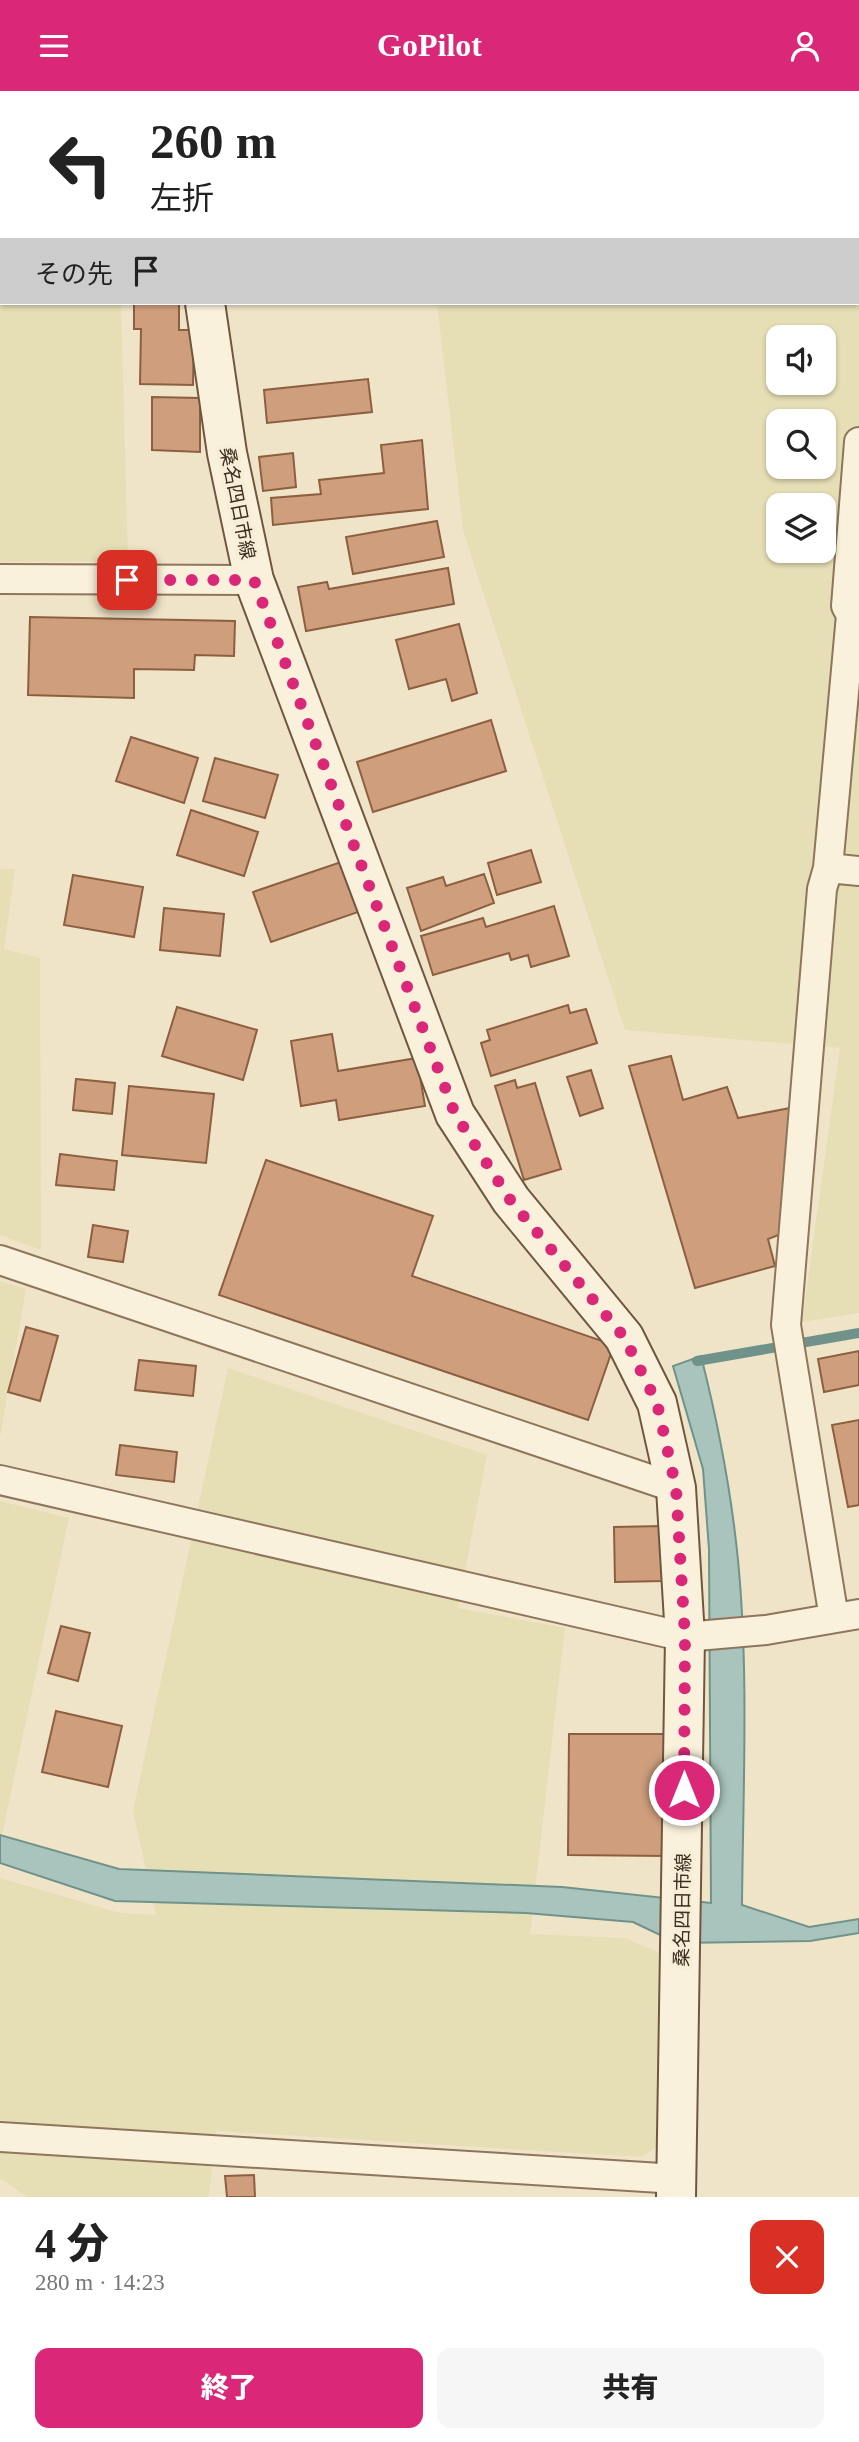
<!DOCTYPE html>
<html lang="ja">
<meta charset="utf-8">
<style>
:root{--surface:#fff;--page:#f6f6f6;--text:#222;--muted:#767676;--accent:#db2777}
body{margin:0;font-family:"Times New Roman","Noto Sans JP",serif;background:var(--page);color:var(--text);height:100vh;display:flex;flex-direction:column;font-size:26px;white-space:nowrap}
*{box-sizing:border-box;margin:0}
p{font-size:23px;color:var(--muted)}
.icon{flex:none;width:38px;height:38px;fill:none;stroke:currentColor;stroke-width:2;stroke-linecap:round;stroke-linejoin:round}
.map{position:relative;height:2106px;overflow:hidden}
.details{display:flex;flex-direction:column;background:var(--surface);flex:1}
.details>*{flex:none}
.top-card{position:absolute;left:0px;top:0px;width:859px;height:214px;box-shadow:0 2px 5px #0004;background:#fff;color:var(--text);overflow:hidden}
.fabs{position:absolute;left:766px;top:234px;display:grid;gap:14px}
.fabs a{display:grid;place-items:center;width:70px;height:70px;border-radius:14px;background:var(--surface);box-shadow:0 2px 5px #0004;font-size:35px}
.pin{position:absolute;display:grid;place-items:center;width:60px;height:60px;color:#fff;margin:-30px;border-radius:14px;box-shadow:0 4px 10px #0006}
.me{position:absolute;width:77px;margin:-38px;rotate:0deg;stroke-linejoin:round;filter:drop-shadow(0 0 5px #0008)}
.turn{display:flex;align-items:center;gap:24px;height:147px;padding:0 35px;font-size:32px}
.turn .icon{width:91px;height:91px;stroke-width:2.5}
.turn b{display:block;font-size:49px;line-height:60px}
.then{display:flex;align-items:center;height:66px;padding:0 35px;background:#0003;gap:14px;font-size:26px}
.round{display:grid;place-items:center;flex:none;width:74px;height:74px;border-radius:14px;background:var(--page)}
.summary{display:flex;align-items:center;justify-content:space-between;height:119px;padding:0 35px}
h1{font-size:42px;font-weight:800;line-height:52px}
.primary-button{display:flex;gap:14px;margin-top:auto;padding:14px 35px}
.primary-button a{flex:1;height:80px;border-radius:14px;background:var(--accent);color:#fff;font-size:28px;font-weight:800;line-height:80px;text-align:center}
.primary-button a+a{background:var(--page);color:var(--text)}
header{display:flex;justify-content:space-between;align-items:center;height:91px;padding:0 35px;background:var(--accent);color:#fff;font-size:32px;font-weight:800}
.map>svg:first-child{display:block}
</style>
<header><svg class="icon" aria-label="menu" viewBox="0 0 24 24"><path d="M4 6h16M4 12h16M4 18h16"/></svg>GoPilot<svg class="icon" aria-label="person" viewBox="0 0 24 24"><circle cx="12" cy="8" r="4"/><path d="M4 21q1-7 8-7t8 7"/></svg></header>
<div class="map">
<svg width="859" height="2106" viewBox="0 0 859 2106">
<rect width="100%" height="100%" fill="#f0e4c8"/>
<path fill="#e6deb5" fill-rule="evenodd" d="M0,0H160L2,2V212H121L128,470L0,471Z
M413,0H859V1222L802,1231L840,957L625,939L463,439L437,212H858V2ZM779,247H824V292H779ZM779,331H824V376H779ZM779,415H824V460H779Z
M0,778H15L4,858L40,867L41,1159L0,1144Z
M0,1190L26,1198L0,1346Z
M228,1277L487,1364L458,1517L565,1537L530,1843L625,1847L658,1861L656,2057L640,2066L216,2040L209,2106H27L0,2087V1787L120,1822L156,1824L133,1720Z
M0,1410L69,1427L0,1753Z"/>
<path fill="#a9c4bc" stroke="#6f938a" stroke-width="2" d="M701,1265C718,1332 731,1399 738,1469C749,1583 743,1699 742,1814L809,1836L859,1828V1842L810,1850L677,1852L633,1831L526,1822L115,1810L0,1772V1744L119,1778L562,1796L711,1812L709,1458L703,1378L673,1275Z"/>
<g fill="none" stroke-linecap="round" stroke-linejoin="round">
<path stroke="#6f938a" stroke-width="10" d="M697,1270L859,1242"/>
</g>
<path fill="#cf9f7d" stroke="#8d5f41" stroke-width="2" d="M302,0H377L378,2H302Z
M134,212H179V239H194L193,294L140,293L141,238H134Z
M368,288L372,321L267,332L264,299Z
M152,306L200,307V361L152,359Z
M422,349L428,418L273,434L271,407L321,403L319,389L384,382L381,354Z
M293,362L296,396L263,400L259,366Z
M437,430L444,466L353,483L346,446Z
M448,477L454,513L306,540L298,496L327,491L329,498Z
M30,526L235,530L234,565L195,564L194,579L134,578V607L28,604Z
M459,533L477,602L452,610L446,588L409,598L396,549Z
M491,629L506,680L373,721L357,671Z
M131,646L198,667L184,712L116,690Z
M215,667L278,684L265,727L203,710Z
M191,719L258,741L244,785L177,764Z
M531,759L541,791L497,804L488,772Z
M347,769L364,819L271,851L253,801Z
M484,783L494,812L421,840L407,797L443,786L446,795Z
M73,784L143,796L134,846L64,834Z
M554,815L569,865L531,876L528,864L511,869L509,862L433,884L421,845L483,827L486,836Z
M164,817L224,823L220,865L160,859Z
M568,914L570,922L586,918L597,952L491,985L481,952L490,949L487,939Z
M177,916L257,939L243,989L162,965Z
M332,943L338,980L417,967L425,1015L339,1029L336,1009L301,1015L291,950Z
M671,965L683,1009L727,996L738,1027L790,1017L781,1143L768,1148L775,1175L695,1197L629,975Z
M591,979L603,1017L580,1025L567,986Z
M76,988L115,992L112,1023L73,1019Z
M515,989L517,997L535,992L561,1078L524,1089L495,995Z
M129,995L214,1003L206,1072L122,1064Z
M60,1063L117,1070L114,1099L56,1094Z
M266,1069L433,1125L412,1185L614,1254L588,1329L219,1204Z
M93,1134L128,1140L123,1171L88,1166Z
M26,1236L58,1245L40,1310L8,1301Z
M859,1260V1294L824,1301L818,1268Z
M139,1269L196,1275L193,1305L135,1299Z
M859,1329V1414L848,1416L832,1334Z
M120,1354L177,1361L174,1391L116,1384Z
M662,1435L664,1490L615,1491L614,1436Z
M61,1535L90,1542L78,1590L48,1582Z
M56,1620L122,1635L108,1696L42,1681Z
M569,1643H667L666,1765L568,1764Z
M254,2084L255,2106H227L225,2085Z"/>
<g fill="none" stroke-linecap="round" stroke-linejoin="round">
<defs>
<path id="minor" d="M0,488L254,489
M828,777L859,780
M0,1169L676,1397
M0,1389L685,1546L766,1539L859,1523
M834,1527L786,1234L822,798L828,777L851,524L846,515L859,351
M0,2046L677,2088"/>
<path id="secondary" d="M174,0V2
M205,212L227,362L254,489L455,1023L511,1109L624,1246L657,1312L676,1397L685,1546L676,2106"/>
</defs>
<use href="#minor" stroke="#8d765c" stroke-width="32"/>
<use href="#secondary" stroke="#6f573f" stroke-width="42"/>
<use href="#minor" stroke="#faf1dc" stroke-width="28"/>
<use href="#secondary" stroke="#faf1dc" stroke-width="38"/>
</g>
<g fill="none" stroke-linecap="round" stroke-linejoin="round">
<path stroke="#db2777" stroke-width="12" stroke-dasharray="0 21.6" d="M127,489H254L455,1023L511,1110L624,1246L657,1312L676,1397L685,1546L684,1699"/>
</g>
<g text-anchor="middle" stroke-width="7" stroke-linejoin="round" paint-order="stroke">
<g font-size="19" fill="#3d2e20" stroke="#f7eed8">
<text transform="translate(238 412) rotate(79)" y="7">桑名四日市線</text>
<text transform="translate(682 1819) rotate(-89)" y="7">桑名四日市線</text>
</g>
</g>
</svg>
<div class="fabs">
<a><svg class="icon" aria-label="sound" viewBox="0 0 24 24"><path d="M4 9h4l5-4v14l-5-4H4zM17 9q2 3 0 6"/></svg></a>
<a><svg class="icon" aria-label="search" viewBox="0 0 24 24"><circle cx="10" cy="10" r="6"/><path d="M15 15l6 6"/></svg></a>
<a><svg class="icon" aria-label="layers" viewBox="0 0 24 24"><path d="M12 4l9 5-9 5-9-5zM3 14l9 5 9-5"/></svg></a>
</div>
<div class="pin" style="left:127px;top:489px;background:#d93025"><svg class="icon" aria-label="arrive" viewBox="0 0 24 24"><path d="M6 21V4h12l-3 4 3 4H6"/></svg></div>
<svg class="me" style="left:684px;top:1699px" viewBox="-20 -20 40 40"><circle r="17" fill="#db2777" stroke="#fff" stroke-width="3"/><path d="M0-11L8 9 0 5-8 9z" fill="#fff"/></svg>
<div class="top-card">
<div class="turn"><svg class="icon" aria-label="left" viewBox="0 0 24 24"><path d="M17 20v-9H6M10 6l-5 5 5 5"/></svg><div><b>260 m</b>左折</div></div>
<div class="then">その先<svg class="icon" aria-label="arrive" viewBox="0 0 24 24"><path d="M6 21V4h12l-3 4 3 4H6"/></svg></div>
</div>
</div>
<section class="details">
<div class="summary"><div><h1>4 分</h1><p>280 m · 14:23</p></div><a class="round" style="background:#d93025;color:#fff"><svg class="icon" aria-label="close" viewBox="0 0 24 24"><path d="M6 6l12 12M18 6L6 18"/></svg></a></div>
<div class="primary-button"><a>終了</a><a>共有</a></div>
</section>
